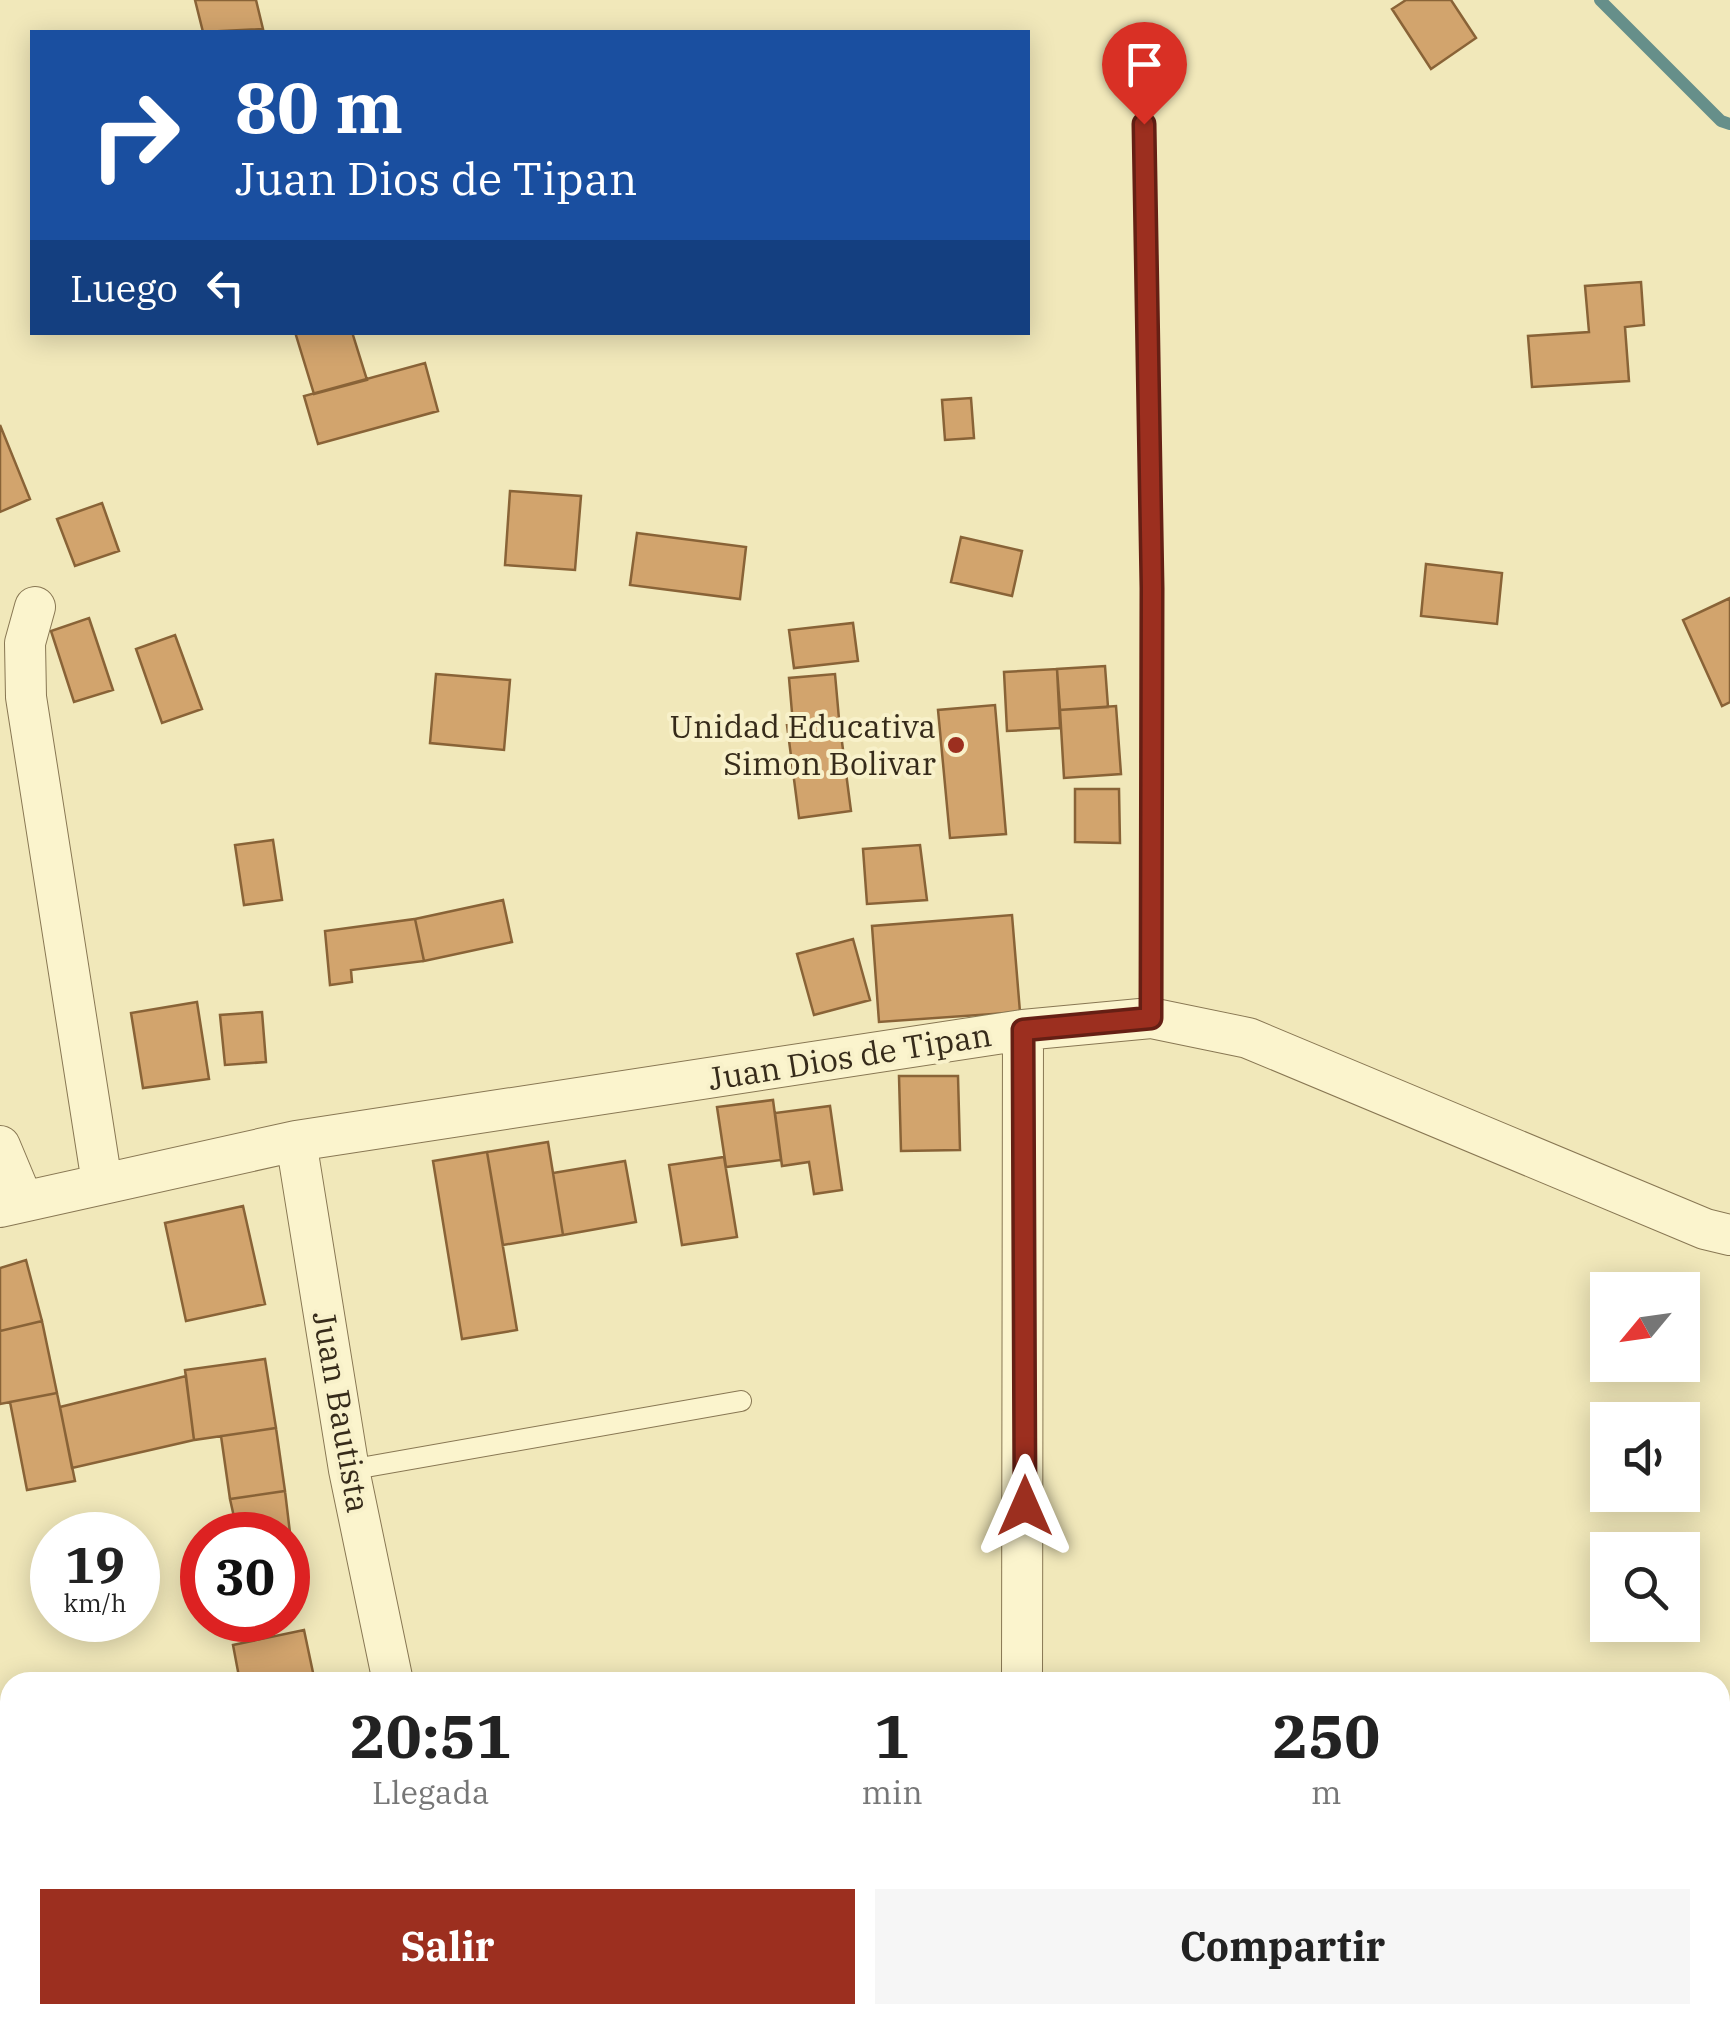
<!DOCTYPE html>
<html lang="es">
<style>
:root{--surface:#fff;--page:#f6f6f6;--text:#222;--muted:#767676;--accent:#9c2f1f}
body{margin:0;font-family:"IBM Plex Serif",serif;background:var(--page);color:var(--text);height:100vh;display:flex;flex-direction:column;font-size:38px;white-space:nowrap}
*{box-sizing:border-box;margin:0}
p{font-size:32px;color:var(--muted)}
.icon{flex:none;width:55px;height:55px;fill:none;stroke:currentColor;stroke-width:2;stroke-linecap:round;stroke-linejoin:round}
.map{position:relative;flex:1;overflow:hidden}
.panel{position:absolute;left:0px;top:1672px;width:1730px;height:352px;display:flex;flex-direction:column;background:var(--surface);border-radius:30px 30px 0 0;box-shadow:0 5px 25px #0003}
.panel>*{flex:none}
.guide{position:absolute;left:30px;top:30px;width:1000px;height:305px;border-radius:0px;box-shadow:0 5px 25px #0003;background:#1a4fa0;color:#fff;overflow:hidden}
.needle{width:65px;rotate:241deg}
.buttons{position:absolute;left:1590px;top:1272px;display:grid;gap:20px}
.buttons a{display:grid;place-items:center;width:110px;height:110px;border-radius:0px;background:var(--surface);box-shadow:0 5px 25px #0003;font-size:50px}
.speed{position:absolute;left:30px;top:1512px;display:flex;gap:20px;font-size:50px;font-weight:700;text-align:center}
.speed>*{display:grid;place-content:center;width:130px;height:130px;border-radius:50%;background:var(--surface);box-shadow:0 5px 25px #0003;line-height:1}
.speed small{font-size:25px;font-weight:400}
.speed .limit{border:15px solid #d22;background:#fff;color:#111}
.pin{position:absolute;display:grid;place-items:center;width:85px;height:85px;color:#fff;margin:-102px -42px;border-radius:50% 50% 50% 0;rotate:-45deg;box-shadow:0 0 10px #0007}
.pin .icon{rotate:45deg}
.me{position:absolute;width:110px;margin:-55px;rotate:0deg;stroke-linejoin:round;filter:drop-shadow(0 0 8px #0008)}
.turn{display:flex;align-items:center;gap:35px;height:210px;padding:0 40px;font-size:45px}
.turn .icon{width:130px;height:130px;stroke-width:2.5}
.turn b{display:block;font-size:70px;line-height:85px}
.then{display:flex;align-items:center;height:95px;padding:0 40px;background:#0003;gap:20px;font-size:38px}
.eta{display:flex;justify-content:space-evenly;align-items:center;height:170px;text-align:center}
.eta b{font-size:60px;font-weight:800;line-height:70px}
.cta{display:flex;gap:20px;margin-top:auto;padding:20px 40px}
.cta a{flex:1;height:115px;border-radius:0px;background:var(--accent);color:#fff;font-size:40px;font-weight:800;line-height:115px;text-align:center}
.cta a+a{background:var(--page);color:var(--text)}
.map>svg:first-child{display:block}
</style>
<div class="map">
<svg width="1730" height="2024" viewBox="0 0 1730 2024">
<rect width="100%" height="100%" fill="#f1e8ba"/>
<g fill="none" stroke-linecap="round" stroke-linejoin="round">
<path stroke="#668f8a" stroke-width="12" d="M1600,0L1721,121L1730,124"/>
</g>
<path fill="#d2a46d" stroke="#896337" stroke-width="2.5" d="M195,0H256L263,29L203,32Z
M1406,0H1451L1476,38L1431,69L1392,9Z
M1641,282L1644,325L1625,327L1629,381L1532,387L1528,336L1589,332L1585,286Z
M295,332H352L367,380L314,394Z
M425,363L438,411L318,444L304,396Z
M971,398L974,438L945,440L942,400Z
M0,425L30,499L0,512Z
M510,491L581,496L575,570L505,565Z
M102,503L119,551L75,566L57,519Z
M637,533L746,547L740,599L630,585Z
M961,537L1022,551L1012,596L951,582Z
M1426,564L1502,573L1497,624L1421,616Z
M1730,598V702L1722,706L1683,620Z
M89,618L113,690L74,702L51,631Z
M853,623L858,661L794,668L789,630Z
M175,635L202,709L162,723L136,649Z
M1105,666L1108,707L1060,710L1057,669Z
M1057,669L1060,728L1007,731L1004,672Z
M436,674L510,680L504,750L430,743Z
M835,674L839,719L793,724L789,678Z
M995,705L1006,834L950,838L938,710Z
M1116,706L1121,774L1064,778L1060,710Z
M839,719L851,811L799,818L787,725Z
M1075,789H1119L1120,843L1075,842Z
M273,840L282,900L244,905L235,845Z
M920,845L927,900L867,904L863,849Z
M503,900L512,942L424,961L415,919Z
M1012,915L1020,1012L879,1022L872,926Z
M415,919L424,961L351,970L352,982L330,985L325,931Z
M853,939L870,1000L814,1015L797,954Z
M197,1002L209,1079L143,1088L131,1013Z
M262,1012L266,1062L225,1065L220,1015Z
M899,1076H958L960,1150L901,1151Z
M773,1100L781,1160L726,1167L717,1107Z
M830,1106L842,1190L814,1194L809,1162L782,1166L775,1113Z
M548,1142L563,1235L503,1245L487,1152Z
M487,1152L517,1330L462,1339L433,1161Z
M724,1157L737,1237L682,1245L669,1165Z
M625,1161L636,1222L563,1235L553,1173Z
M243,1206L265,1304L186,1321L165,1223Z
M26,1260L42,1321L0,1331V1268Z
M42,1321L57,1393L0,1404V1331Z
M265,1359L276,1428L194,1440L185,1370Z
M186,1376L194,1440L72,1468L60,1407Z
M57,1393L75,1481L27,1490L10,1402Z
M276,1428L285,1491L230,1499L221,1436Z
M285,1491L293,1558L288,1559V1535H238L230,1499Z
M304,1630L315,1682H240L233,1645Z
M242,2015H354L356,2024H244Z"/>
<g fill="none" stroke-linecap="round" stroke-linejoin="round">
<defs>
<path id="service" d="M1144,125L1152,588L1151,1018
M349,1470L741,1401"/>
<path id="minor" d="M35,607L25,643L26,697L102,1183
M296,1141L349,1470L393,1682
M0,1146L23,1201
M0,1207L296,1141L1023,1030L1151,1018L1248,1038L1705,1229L1730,1235
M1022,1682L1023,1030
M445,2015L446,2024
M1024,2015L1029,2024"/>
</defs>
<use href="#service" stroke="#887753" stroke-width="22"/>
<use href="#minor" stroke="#887753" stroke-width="42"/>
<use href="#service" stroke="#fbf4cd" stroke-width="20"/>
<use href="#minor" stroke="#fbf4cd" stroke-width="40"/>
</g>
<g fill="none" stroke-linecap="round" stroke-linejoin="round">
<defs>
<path id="route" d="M1025,1506L1023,1030L1151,1018L1152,588L1144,124"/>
</defs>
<use href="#route" stroke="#651f14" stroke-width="25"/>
<use href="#route" stroke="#9c2f1f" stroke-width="18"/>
</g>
<circle fill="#9c2f1f" stroke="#f8f1ca" stroke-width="4" cx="956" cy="745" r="10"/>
<g text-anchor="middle" stroke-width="8" stroke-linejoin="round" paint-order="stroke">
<g font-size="32" fill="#362b1a" stroke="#f8f1ca" text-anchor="end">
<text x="936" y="738">Unidad Educativa<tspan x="936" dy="37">Simon Bolivar</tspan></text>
</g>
<g font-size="32" fill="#362b1a" stroke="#f8f1ca">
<text transform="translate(850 1057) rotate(-9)" y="11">Juan Dios de Tipan</text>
<text transform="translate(341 1412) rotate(80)" y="11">Juan Bautista</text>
</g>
</g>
</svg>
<div class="buttons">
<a><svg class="needle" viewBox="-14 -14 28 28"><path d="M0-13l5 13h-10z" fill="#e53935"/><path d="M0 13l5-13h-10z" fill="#767676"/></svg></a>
<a><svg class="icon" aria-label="sound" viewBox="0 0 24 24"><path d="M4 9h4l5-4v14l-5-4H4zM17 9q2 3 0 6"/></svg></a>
<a><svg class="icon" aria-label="search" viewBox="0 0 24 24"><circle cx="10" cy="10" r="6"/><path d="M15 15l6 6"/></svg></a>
</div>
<div class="speed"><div>19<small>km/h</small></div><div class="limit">30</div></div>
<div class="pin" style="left:1144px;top:124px;background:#d93025"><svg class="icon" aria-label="arrive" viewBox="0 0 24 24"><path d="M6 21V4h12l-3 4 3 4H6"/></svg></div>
<svg class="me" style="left:1025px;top:1506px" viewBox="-20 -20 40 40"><path d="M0-17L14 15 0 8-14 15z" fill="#9c2f1f" stroke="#fff" stroke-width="4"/></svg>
<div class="guide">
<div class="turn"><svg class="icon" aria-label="right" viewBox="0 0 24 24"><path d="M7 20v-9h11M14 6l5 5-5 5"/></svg><div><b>80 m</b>Juan Dios de Tipan</div></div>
<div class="then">Luego<svg class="icon" aria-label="left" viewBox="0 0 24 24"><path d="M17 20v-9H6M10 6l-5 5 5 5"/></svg></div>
</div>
<section class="panel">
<div class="eta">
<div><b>20:51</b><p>Llegada</p></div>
<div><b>1</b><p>min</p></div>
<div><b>250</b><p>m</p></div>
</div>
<div class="cta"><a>Salir</a><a>Compartir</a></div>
</section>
</div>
